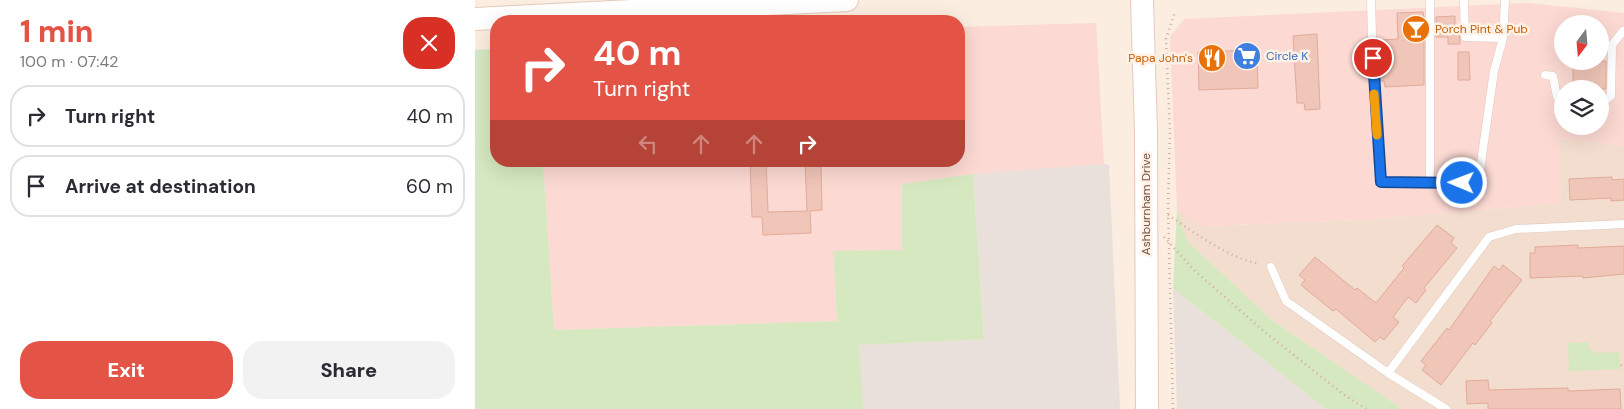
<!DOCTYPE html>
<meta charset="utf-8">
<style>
:root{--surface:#fff;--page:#f2f2f3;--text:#2b2b33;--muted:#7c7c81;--line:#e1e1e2;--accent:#e35446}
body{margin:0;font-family:"DM Sans",sans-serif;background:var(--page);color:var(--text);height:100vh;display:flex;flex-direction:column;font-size:19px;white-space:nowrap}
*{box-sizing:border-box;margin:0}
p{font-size:16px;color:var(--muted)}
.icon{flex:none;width:28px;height:28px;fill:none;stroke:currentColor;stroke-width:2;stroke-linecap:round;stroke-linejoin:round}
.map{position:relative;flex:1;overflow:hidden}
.sheet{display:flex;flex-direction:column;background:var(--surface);width:475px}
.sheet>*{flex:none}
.top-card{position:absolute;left:15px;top:15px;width:475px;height:152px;border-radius:20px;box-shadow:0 5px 20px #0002;background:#e35446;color:#fff;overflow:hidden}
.needle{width:32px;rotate:196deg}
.buttons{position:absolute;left:1079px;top:15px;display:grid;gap:10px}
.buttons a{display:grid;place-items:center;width:55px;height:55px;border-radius:50%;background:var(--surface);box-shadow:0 5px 20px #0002;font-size:25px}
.pin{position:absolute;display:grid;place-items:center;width:42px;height:42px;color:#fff;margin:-21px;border:2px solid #fff;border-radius:50%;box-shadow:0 1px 5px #0007}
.me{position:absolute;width:55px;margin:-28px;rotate:271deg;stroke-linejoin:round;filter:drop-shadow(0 0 4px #0008)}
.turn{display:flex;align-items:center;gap:18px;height:105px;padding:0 20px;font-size:22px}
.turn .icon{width:65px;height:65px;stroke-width:2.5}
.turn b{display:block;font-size:35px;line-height:42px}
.lanes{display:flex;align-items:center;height:48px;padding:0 20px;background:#0003;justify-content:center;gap:25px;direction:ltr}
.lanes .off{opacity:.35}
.round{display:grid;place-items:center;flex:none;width:52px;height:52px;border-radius:20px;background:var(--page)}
.head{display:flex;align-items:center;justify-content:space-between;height:85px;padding:0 20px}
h1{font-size:30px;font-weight:800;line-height:38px;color:var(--accent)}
.action{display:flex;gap:10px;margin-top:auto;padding:10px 20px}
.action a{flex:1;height:58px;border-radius:20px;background:var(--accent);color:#fff;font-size:20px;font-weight:800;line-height:58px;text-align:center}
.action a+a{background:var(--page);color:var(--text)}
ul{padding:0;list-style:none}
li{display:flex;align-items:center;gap:15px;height:62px;margin:0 10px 8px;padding:0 10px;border:2px solid var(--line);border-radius:20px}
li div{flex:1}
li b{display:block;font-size:19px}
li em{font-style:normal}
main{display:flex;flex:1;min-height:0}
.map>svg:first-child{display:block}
</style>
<main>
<section class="sheet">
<div class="head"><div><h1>1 min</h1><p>100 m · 07:42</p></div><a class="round" style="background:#d93025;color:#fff"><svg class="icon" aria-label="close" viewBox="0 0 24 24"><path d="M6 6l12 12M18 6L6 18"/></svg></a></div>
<ul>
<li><svg class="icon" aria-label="right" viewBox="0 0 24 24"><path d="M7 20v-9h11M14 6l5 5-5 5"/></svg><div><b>Turn right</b></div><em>40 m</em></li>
<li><svg class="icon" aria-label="arrive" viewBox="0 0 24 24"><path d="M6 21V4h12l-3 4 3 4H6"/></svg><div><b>Arrive at destination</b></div><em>60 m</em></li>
</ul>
<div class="action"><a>Exit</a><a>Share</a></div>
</section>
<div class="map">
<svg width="1149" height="409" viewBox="0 0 1149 409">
<rect width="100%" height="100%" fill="#fbeddf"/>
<path fill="#f3ddce" d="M1083,138L1149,146V409H927L797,320L712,241L702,210L728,226L890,220L1086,203Z"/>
<path fill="#fcd9d3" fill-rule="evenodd" d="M1053,3L1149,13V146L1084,138L1086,203L890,220L728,226L702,210L695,37L709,19ZM1088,24H1125V61H1088ZM1088,89H1125V126H1088Z
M621,23L629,164L498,174L427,184V250L358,251L362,321L79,330L68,161H484V27Z"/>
<path fill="#e9e0db" d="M629,164L634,165L645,409H388L383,345L509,339L498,174Z
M698,288L851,409H702Z"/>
<path fill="#d5e8bf" d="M21,49V161H68L79,330L362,321L358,251L427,250V184L498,174L509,339L384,345L388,409H0V50Z
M702,210L712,241L797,320L927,409H851L698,288Z
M1113,342L1114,350H1119V353L1144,352L1145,369L1094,371L1093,343Z"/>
<path fill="#f0c6b8" stroke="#e2aa99" d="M948,12L949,17V85L910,87L909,81H904V75L903,68H909L907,40L923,39L922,13Z
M980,16V27L984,26L985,44H973V37H961V17Z
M842,34L845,109L830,110L829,103H822L818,36Z
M782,50L783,88L724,90L723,52Z
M983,52H994L995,80H983Z
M1098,61H1131V89H1098Z
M275,161H291L293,212L332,211L330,161H346L347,210L335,211L336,233L288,235L287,217H277Z
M1137,177V180L1149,179V200L1136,201V198L1095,200L1094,179Z
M962,225L979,238L976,243L982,248L949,288L951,290L941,303L933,297L918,317L924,322L909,340L905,337L900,342L861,309L858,311L826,285L830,280L824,275L840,257L880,290L882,288L901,303L929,268L927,266Z
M1103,245V248L1149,246V274L1108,278V276L1055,278V253H1060V247Z
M1028,265L1047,280L1015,321L1017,323L1000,345L998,343L966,385L947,370L951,365L946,361L972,328L974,330L1019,266L1024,270Z
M1013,380L1014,390L1093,388V391L1145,389L1146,409H1013V403L992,404L991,381Z"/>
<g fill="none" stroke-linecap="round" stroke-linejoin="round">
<defs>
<path id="service" d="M896,0L898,75L906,182L1003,184L1019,71L1028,38L1030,0
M955,0V183
M989,0L990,37L1028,38
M1070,75L1078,76L1082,97L1088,100
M1125,104L1136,96L1137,45L1148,31
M796,267L811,301L913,373L971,409
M913,373L1014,237L1041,229L1149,224"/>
<path id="secondary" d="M667,0L671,133L672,409
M0,19L372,0"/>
</defs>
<use href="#service" stroke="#e1cabf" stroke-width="9"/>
<use href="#secondary" stroke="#e6cabc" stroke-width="24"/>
<path stroke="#d4aa9c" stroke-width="2.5" stroke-dasharray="1 4" stroke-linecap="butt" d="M693,215C722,234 751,257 785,264
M689,237L720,271L791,333L868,394L891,409
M1146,365L1149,368
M698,409L693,207L695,132L691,39L700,12"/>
<use href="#service" stroke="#fff" stroke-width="8"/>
<use href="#secondary" stroke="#fff" stroke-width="22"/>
</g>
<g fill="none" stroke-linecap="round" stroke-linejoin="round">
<defs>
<path id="route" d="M898,58L906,182L987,183"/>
</defs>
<use href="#route" stroke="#114b97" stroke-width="12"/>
<use href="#route" stroke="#1a73e8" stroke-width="9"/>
<path stroke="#f59e0b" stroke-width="9" d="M899,94L902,135"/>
</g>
<defs>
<symbol id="bar-disc" viewBox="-11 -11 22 22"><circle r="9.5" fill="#e8710a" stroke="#fff1e5"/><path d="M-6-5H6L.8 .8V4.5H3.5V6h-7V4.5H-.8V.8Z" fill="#fff"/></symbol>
<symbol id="supermarket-disc" viewBox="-11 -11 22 22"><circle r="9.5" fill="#3f7fe0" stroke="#fff1e5"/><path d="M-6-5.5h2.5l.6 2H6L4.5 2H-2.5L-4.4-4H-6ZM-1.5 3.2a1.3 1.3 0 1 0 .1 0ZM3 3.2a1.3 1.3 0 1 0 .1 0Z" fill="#fff"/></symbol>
<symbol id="restaurant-disc" viewBox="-11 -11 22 22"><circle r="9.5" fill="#e8710a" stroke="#fff1e5"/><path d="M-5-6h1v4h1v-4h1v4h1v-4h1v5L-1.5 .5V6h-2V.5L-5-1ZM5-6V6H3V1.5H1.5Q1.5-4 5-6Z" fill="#fff"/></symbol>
</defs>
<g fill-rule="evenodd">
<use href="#bar-disc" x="925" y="13" width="32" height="32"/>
<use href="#supermarket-disc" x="756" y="40" width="32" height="32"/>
<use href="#restaurant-disc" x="721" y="42" width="32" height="32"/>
</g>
<g text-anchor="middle" stroke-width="5" stroke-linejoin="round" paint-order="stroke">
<g font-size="12" fill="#c56008" stroke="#fff1e5" text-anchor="start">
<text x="960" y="33">Porch Pint &amp; Pub</text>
<text x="718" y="62" text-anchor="end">Papa John's</text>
</g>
<g font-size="12" fill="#366cbe" stroke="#fff1e5" text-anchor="start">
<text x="791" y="60">Circle K</text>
</g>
<g font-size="12" fill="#715148" stroke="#fff1e5">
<text transform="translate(671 204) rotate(-90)" y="4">Ashburnham Drive</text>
</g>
</g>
</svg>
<div class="buttons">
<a><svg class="needle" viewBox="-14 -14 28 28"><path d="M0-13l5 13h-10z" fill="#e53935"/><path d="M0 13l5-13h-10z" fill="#7c7c81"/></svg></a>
<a><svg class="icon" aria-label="layers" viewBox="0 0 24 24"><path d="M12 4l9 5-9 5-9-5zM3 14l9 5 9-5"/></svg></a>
</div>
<div class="pin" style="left:898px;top:58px;background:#d93025"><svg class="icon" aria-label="arrive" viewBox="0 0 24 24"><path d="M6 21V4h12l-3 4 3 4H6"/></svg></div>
<svg class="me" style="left:987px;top:183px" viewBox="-20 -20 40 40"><circle r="17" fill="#1a73e8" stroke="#fff" stroke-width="3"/><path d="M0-11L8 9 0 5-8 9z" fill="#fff"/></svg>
<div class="top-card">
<div class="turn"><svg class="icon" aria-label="right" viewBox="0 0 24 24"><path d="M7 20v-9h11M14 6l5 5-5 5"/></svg><div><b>40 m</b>Turn right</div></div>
<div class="lanes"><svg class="icon off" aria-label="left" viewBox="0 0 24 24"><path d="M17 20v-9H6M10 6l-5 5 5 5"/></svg><svg class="icon off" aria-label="ahead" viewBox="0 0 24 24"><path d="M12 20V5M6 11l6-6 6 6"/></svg><svg class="icon off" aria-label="ahead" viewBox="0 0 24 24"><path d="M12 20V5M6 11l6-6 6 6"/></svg><svg class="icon" aria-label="right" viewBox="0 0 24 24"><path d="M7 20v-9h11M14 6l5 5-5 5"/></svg></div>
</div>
</div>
</main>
